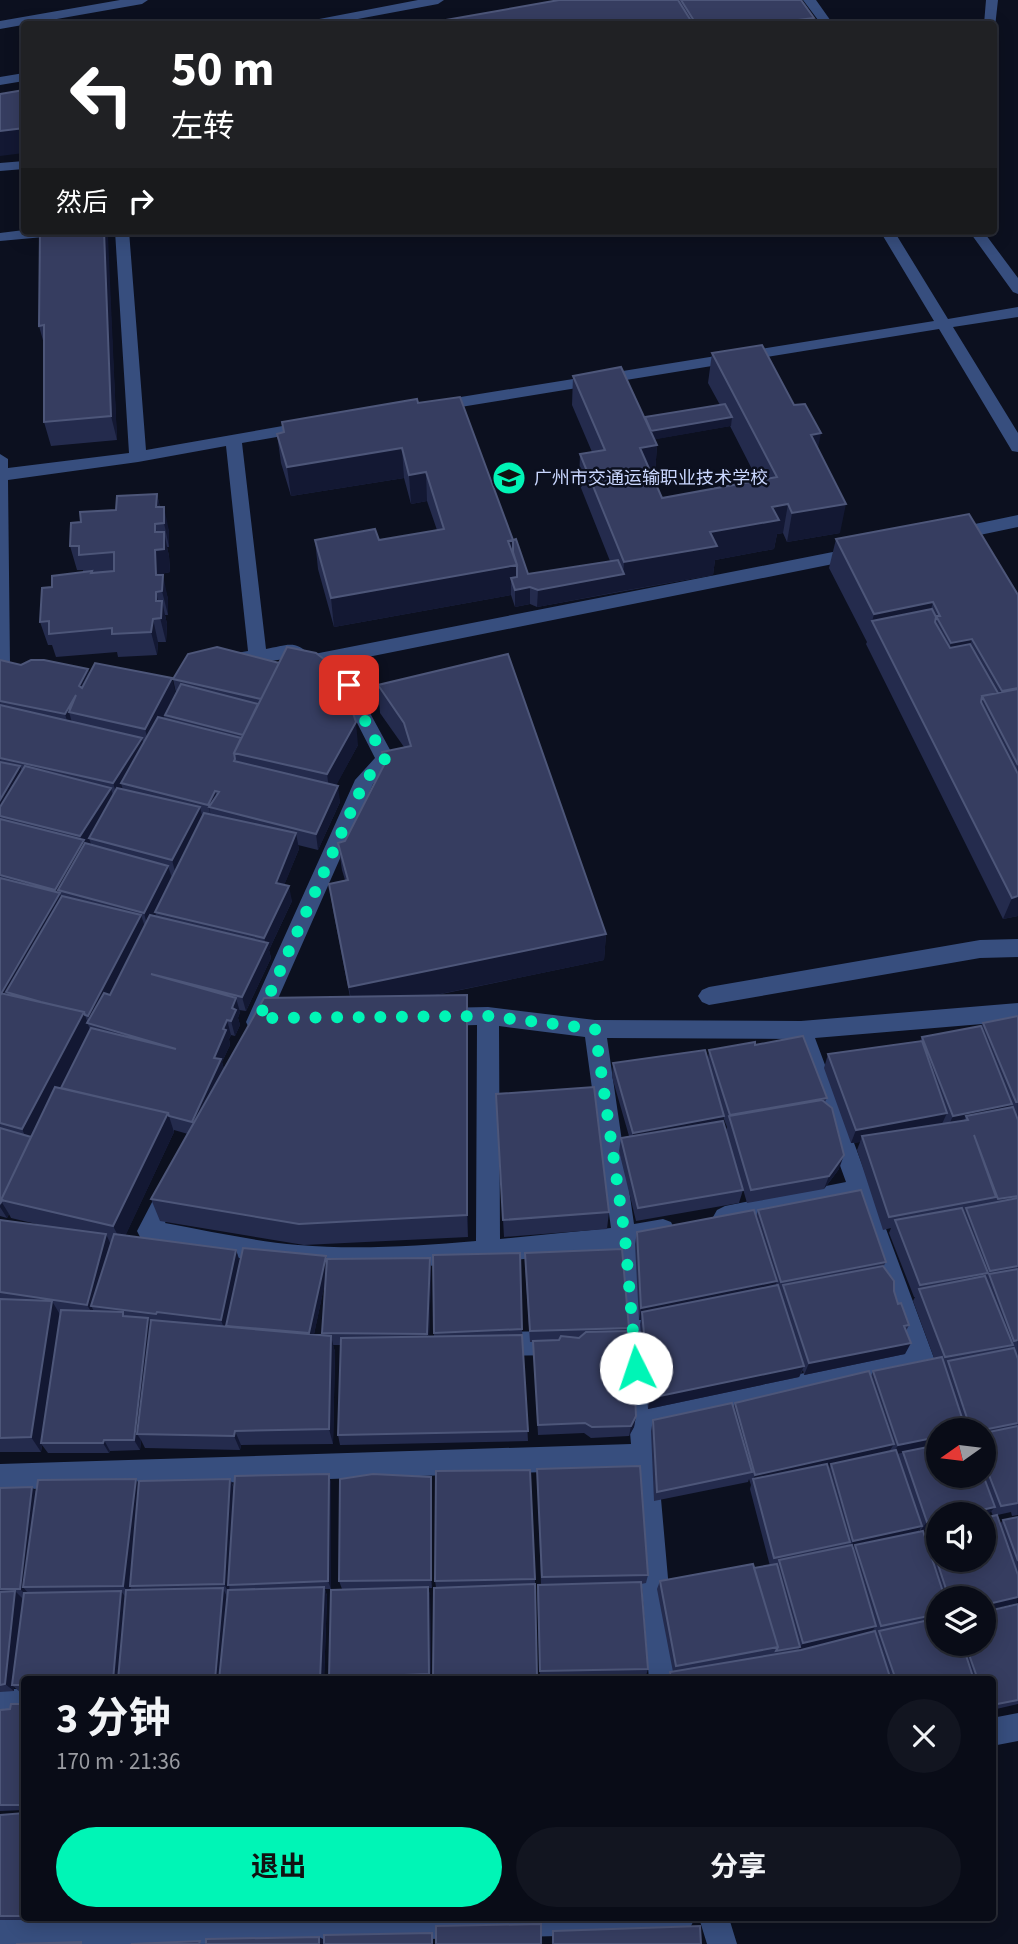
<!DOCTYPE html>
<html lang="zh">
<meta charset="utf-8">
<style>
:root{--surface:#090c17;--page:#121520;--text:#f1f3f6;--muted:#999ba1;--line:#292c36;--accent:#00f5b6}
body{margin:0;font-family:"Source Sans 3","Noto Sans SC",sans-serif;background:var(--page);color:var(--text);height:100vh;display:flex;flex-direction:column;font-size:26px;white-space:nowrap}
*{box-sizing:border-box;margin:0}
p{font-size:23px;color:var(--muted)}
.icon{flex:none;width:38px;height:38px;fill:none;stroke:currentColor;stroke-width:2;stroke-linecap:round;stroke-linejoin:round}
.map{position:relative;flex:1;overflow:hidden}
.details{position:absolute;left:21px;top:1676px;width:975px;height:245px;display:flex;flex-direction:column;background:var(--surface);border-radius:7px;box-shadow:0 4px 18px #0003,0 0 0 2px var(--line)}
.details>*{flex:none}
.guide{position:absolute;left:21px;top:21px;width:976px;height:214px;border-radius:7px;box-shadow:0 4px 18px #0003,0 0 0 2px var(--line);background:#202124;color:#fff;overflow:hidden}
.needle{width:46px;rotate:256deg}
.tools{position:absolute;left:926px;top:1418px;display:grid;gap:14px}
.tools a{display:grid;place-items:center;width:70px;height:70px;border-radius:50%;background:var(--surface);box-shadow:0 4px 18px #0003,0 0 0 2px var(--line);font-size:35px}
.pin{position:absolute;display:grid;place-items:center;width:60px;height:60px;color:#fff;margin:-30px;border-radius:14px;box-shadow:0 4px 10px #0006}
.me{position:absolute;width:77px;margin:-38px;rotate:356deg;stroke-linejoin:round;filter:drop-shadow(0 0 5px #0008)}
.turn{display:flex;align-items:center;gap:24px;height:147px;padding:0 35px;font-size:32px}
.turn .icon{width:91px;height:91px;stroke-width:2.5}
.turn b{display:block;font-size:49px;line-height:60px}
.then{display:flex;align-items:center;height:66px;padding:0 35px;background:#0003;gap:14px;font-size:26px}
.round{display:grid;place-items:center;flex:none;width:74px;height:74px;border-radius:37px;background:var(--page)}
.head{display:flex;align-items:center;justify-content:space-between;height:119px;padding:0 35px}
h1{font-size:42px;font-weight:700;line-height:52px}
.primary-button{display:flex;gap:14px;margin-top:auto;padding:14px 35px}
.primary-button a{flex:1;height:80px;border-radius:42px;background:var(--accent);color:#111;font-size:28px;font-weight:700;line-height:80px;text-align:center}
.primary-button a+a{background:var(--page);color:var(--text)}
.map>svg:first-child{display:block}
</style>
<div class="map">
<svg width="1018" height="1944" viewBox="0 0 1018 1944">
<rect width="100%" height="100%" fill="#0c101f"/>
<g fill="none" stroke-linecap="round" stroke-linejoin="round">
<path fill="#374e7e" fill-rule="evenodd" d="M120,0H148L142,4L0,29V21Z
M418,0H444L438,4L331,24H308L314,20Z
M803,0H816L833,24H821Z
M986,0H998L995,27L984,24Z
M24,73V81L0,85V77Z
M24,161V169L0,171V163Z
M24,230V231H73L66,235L0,241V233Z
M115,231H129L146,450L311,421L319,426L311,431L242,443L266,649C285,646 296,639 309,655L858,547L867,553L858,559L323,666L369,691L371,696L370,713L395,759L373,784L265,1028L257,1031L249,1028L246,1022L355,780L375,758L352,713L353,699L297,668L291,658L225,668L219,666L216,661L219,656L248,651L226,446L138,462L8,480L10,665L7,670L0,671V454L8,459V468L129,453Z
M880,231H894L948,319L1018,307V317L953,327L1018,433V452L1012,451L939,329L436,411L428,406L436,401L934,321Z
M969,231H983L1018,278V294L1013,292Z
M1018,515V527L951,541L942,535L951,529Z
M1018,939V957L980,958L709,1005L702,1002L698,996L702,990L709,987L980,940Z
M1018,1003V1021L815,1038L934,1358L931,1366L922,1370L655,1431L677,1680H649L633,1469L0,1490V1464L631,1444L614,1249C481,1265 347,1278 214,1254C190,1250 164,1247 141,1239L137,1231L162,1183L170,1180L178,1183L181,1190L165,1223C209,1231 253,1241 298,1245C357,1250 417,1246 476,1241L477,1025L439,1026L431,1023L428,1017L431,1011L439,1008L488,1007L595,1020L801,1021ZM499,1026L585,1037L611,1228L500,1239ZM607,1038L794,1039L846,1182L725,1206L717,1210L713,1217L717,1224L725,1228L853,1201L907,1350L653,1407L637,1245L671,1238L675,1230L671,1222L663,1219L634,1224Z
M562,1331L571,1335L574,1343L571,1351L562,1355L496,1356L487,1352L484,1344L487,1336L496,1332Z
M0,1689H24V1715L0,1717Z
M1018,1713V1741L992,1746V1718Z
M96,1918H695L690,1928L680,1933L223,1944H0V1920Z
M699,1918H729L737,1944H707Z"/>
</g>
<path fill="#242b4d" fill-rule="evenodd" d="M559,0H801L813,24H423Z
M40,231H107L117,440L51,446L44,422V344L39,326Z
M712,353L794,405L818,448L840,533L787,542L783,533L777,534L774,549L715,560L713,575L537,607L530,604L515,607L511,595L334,627L318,569L315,540H379L437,530L427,501L411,504L404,478L291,496L281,463L277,434L284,432L282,422L418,403L513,540L528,574L610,561L579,483L580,454L592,452L572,405L573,376L645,417L720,405L708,383ZM730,426L758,481L662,498L652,475L655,474L657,445L655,439Z
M157,494L160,507L169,531V547H167L169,556L170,572L161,574L168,599V615H165L167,624L166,642H158L157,655L118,657L117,652L56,657L52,645H48L40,622L52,587L83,572V570H77L70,546L81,522L116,510Z
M836,539L1018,595V916L1003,919L866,644L867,642L829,568Z
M188,654L358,745L336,785L340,802L318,850L298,845L299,849L284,885L292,901L269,950L271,958L246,1011L239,1010L240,1012L238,1018L240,1025L235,1036L231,1035L229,1039L230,1045L222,1062L224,1069L350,997L333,910L329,884L345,880L342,870L338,843L345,841L383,767L382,752L404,747L380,713L378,685L606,934L604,960L432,996L467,995L468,1237L304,1245L160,1221L151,1199L188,1134L174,1130V1132L125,1236L236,1250L240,1262L326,1256L327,1262L430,1258L431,1271L429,1337H434L433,1255L522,1329L528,1441L340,1445L338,1435L341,1345H333L335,1352L333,1444L241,1445L240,1450L145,1448L141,1440L140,1450L110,1451L109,1453H48L42,1445L41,1452H0V1220L49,1227L11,1218L9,1214L7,1218L0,1216V660L21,665L88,669L89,674L176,693L173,679ZM325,1282L322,1335L314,1334Z
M1018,1016V1515L1012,1516L1011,1512L993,1516L991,1511L987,1516L920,1531V1529L917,1533L924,1535L927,1531L1000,1524L1003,1520L1018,1517V1602L1016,1603L984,1611V1598H938V1643H984L1018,1604V1704L992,1710V1680H667L670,1672H673L657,1589L660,1581L770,1566L750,1489L751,1485L749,1479L748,1482L654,1501L651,1431L653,1420L733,1407L735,1403L871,1376L873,1371L934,1358L913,1301L915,1297H914L889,1233L891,1228L883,1230L857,1150L860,1142L851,1143L824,1068L828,1054L920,1041L922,1037L981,1027L983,1023ZM938,1430H984V1475H938Z
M755,1045L827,1098L825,1102L839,1169L824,1189L747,1203L726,1130L727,1127L723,1117V1121L743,1190L739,1203L636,1221L619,1151L621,1138L629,1136L612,1077L613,1063L708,1059L709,1050Z
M496,1094L609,1212L607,1229L504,1237Z
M758,1210L886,1262L883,1267L898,1304L909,1325L906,1331L905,1354L804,1375L803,1370L799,1377L648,1409L640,1324L641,1320H639L635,1244L637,1232L756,1217Z
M525,1253L629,1328V1350L636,1416L634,1427L629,1436L591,1438L584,1433L538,1435L533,1342H530L525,1265Z
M537,1469L648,1575L646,1583L641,1584L648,1669L646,1676L540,1678L537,1593L538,1585H541Z
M329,1474L331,1484V1589H325L327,1596L324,1680H24V1692H20L14,1687V1691L0,1692V1488L32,1487L37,1493L139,1484L230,1479L234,1487Z
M432,1487V1588H428L430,1595L431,1680H330L329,1678L342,1589L339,1581Z
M535,1579L537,1680H433L434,1588L436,1587L435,1581Z
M24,1704V1810L0,1811V1710L10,1709Z
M24,1813V1918L97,1919L0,1920V1815Z
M97,1918H160L101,1920Z
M241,1918H277L276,1920H244Z"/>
<path fill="#131833" d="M814,18L813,24H766Z
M24,128V153L0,156V131Z
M104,231H107L108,236L117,440L111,416Z
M732,417L731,426L640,442L641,433Z
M821,433L815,463L811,435Z
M657,445L655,474L638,477L640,448Z
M402,448L404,478L291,496L287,467Z
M426,472L427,501L411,504L409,475Z
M157,494L162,518L156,507Z
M788,504L783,533L777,534L774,549L715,560L713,575L622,591L624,562L710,532L772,507Z
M846,504L840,533L787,542L792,513Z
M164,507L169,531V547L164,523Z
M155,524L160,549L164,532L169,556L170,572L161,574V592L156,575Z
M513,540V565L508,541Z
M517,565L530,587V604L515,607V590L511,578V595L334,627L331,598Z
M624,574L622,591L537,607L538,590Z
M163,575L168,599V615L162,591Z
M156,592L161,614L162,601L167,624L166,642L156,601Z
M933,602L925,631L872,622L874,614Z
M153,619L158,642L157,655L151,632Z
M972,639L963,667L942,672L951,643Z
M88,669L93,686L84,702L79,686Z
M172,678L176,694L149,745L145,729Z
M76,695L69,712L73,726L70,731L65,714Z
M356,722L358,745L330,797L327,774Z
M142,738L146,754L121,783L123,790L118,799L113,783Z
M20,766L26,782L0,816V800Z
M338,786L340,802L318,850L316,834Z
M111,788L115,804L89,838L91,844L58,890L66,908L6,992L11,1002L0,995L58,897L55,890L82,843L80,836Z
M215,791L219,807H209L212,821L208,805Z
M200,807L204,823L176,875L172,860Z
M296,833L299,849L279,898L276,883Z
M168,866L173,881L155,912L156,914L148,929L144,913Z
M289,886L292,901L269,950L271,958L246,1011L242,997L266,946L264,938Z
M1018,896V916L1003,919L1012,898Z
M141,915L146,930L96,1026L91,1024L88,1016Z
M606,934L604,960L353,1012L349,987Z
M467,995L468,1021V1237L467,1215Z
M236,998L240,1012L238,1018L240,1025L235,1036L231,1021L232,1008Z
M84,1012L91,1033L30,1147L22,1129Z
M227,1020L231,1035L229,1039L230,1045L222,1062L225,1073L196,1136L192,1122L223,1029Z
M1012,1104L1005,1118L968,1120L966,1116L961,1127L947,1129L953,1116Z
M168,1113L174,1132L122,1243L113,1226Z
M947,1113L941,1126L862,1136L860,1142L851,1143L856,1130Z
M724,1116L721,1130L632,1146L633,1133Z
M844,1155L839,1169L824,1189L829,1176Z
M1,1201L9,1214L7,1218L0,1207Z
M106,1234L112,1247L91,1306L95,1313L94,1316L87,1305Z
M236,1250L240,1262L225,1331L221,1320Z
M326,1256L328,1268L312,1344L309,1333Z
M430,1258L431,1271L429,1345L427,1334Z
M777,1281L773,1293L642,1312L641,1320H639L641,1308Z
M52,1301L62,1318L41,1443L42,1445L41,1452L31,1437Z
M148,1318L154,1330L137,1434L141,1440L140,1450L134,1440Z
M331,1336L335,1352L333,1444L329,1429Z
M911,1343L905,1354L804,1375L809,1363Z
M804,1366L799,1377L648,1409L650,1398Z
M636,1416L634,1427L629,1436L631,1426Z
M235,1431L241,1445L240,1450L234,1436Z
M938,1437V1445L892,1455L898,1445Z
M104,1440L110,1451L109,1453L103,1443Z
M894,1444L887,1455L831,1464L829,1468L755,1484L753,1479L751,1485L755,1475Z
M329,1474L331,1484V1589L328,1581Z
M431,1477L432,1487V1588L431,1580Z
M136,1479L142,1488L130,1594L123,1586Z
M230,1479L234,1489L229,1593L224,1584Z
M32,1487L40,1497L23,1587L28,1593V1597L20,1589Z
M995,1507L987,1516L984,1517V1514H963Z
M938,1519V1527L920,1531L927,1522Z
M922,1526L915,1535L855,1545L853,1549L848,1550L853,1541Z
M324,1587L327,1596L324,1680H320Z
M428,1587L430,1595L431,1680L429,1674Z
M223,1588L227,1597L221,1680H215Z
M15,1591L23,1599L12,1685L14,1687V1691L5,1684Z
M121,1591L127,1599L120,1680H113Z
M1018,1597V1602L1016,1603L984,1611V1605Z
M876,1626L870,1634L798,1650L803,1643Z
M319,1937L323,1939V1944H319Z"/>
<path fill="#363d60" stroke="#4d5679" stroke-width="2" d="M559,0H678L693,24H423Z
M681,0H801L814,18L766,24H696Z
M24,90V128L0,131V94Z
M40,231H104L111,416L44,422V325L39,326Z
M762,345L794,405L805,404L821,433L811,435L846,504L792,513L788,504L772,507L779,520L710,532L717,546L624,562L580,454L605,450L573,376L621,367L657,445L640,448L662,498L777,477L712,353Z
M460,397L513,540L508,541L517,565L331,598L315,540L375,529L379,540L444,529L426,472L409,475L402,448L287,467L277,434L284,432L282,422L417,399L418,403Z
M725,404L732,417L651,431L645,417Z
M157,494L156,507H164V523L155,524V532H164V549L155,550L156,575H163L162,591L156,592V601H162L161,618L153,619L151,632L112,634V628L49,634V621L40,622L42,588L52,587V576L92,571L91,573L114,571V552L79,555V546H70L71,523L81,522L80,512L116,510L117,496Z
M969,514L1018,595V688L1002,691L972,639L951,643L936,616H940L933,602L874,614L836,539Z
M516,539L528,574L618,560L624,574L538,590L530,587L515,590L511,578L517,577V565L513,552V540Z
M932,609L936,617L935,622L950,648L970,644L998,693L982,696L981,702L1018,774V896L1012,898L872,621Z
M217,647L279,663L261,699L173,679L188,654Z
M287,647L316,653L325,660L347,696L356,722L327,774L234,753Z
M508,654L606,934L349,987L329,884L348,880L338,843L345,841L384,765L382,752L411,746L404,723L378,685Z
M0,660L21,665L31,660H44L88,669L79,686L82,688L95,663L172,678L145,729L69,712L76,695L65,714L0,701Z
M181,684L258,704L243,735L165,715Z
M1018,689V765L982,696Z
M0,705L142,738L113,783L0,758Z
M158,717L241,738L234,753L235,759L234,761L338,786L316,834L209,807L219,792L215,791L208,805L121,783Z
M0,762L20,766L0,800Z
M25,766L111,788L80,836L0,816V807Z
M117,788L200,807L172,860L89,838Z
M204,813L296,833L276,883L289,886L264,938L155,912Z
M0,819L84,840L55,890L0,875Z
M85,843L168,866L144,913L58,890Z
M0,878L60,893L1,994L0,993Z
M62,896L141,915L88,1016L85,1015L84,1012L41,1002L6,992Z
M150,915L268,943L242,997L151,974L236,998L232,1008L236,1010L231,1021L227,1020L223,1029L226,1030L214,1058L221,1059L192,1122L169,1116L168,1113L61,1088L91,1028L176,1049L87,1023L104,993L110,995Z
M0,993L84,1012L22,1129L0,1123Z
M467,995V1215L299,1224L151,1199L264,998Z
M1018,1016V1102H1016L983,1023Z
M981,1026L1012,1104L953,1116L922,1037Z
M803,1036L827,1098L730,1115L709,1050L755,1042V1045Z
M922,1041L947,1113L856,1130L828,1054Z
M705,1050L724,1116L633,1133L613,1063Z
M55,1087L168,1113L113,1226L1,1200Z
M594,1087L609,1212L503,1220L496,1094Z
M822,1100L832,1108L844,1155L829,1176L751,1190L729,1116Z
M1013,1107L1018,1120V1196L998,1199L974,1135L996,1197L889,1217L862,1136L968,1120L966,1116Z
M723,1121L743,1190L638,1208L621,1138Z
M0,1128L31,1137L1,1200H2L0,1204Z
M861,1190L886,1262L781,1282L758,1210Z
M1018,1198V1266L990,1271L966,1208Z
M962,1208L988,1273L920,1285L895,1220Z
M754,1210L777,1281L641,1308L637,1232Z
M0,1220L106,1234L87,1305L0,1292Z
M114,1234L236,1250L221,1320L157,1312L156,1314L91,1306Z
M243,1248L326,1256L309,1333L226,1326Z
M622,1249L629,1328L530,1331L525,1253Z
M520,1253L522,1329L434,1333L433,1255Z
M430,1258L427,1334L322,1333L327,1259Z
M883,1266L894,1281V1291L898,1304L901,1303L909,1325L904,1326L911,1343L809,1363L783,1285Z
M1018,1269V1340L1014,1341L989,1274Z
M985,1276L1013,1345L945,1357L919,1289Z
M778,1285L804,1366L650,1398L642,1312Z
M0,1299L52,1301L31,1437L0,1438Z
M61,1310L123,1312V1316L148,1318L134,1440H104L103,1443H41Z
M151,1320L331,1336L329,1429L235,1431L234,1436L137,1434Z
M628,1331L629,1350H633L636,1416L631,1426L592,1427L585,1423L538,1425L533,1341L559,1340L561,1336L579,1338L586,1332Z
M522,1335L528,1431L338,1435L341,1338Z
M1014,1348L1018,1359V1423L983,1430H971L948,1361Z
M942,1357L966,1430H938V1437L898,1445L873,1371Z
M869,1371L894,1444L755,1475L735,1403Z
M732,1403L752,1472L657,1492L653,1420Z
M1018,1426V1503L1001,1506L984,1462V1433Z
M938,1445V1475H983L995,1507L963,1514H938V1519L927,1522L903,1452Z
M896,1450L922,1526L853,1541L831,1464Z
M827,1464L850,1542L774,1558L753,1479Z
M640,1466L648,1575L542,1577L537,1469Z
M530,1470L535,1579L435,1581L436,1471Z
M329,1474L328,1581L228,1585L235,1476Z
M373,1474L431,1477V1580L339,1581L340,1479Z
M136,1479L123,1586L23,1587L38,1480Z
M230,1479L224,1584L130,1586L139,1481Z
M32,1487L20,1589H0V1488Z
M997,1515L1018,1575V1597L984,1605V1598H949L927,1531L938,1529V1559H984V1518Z
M1018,1517V1561L1003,1520Z
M923,1531L945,1598H938V1614L881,1626L855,1545Z
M852,1545L876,1626L803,1643L779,1560Z
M753,1564L778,1647L676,1666L660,1581Z
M777,1564L800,1647L776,1651L778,1647L754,1568Z
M641,1582L648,1669L540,1671L538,1585Z
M535,1584L537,1677L433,1679L434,1588Z
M324,1587L320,1680H219L228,1590Z
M428,1587L429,1674L329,1678L331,1590Z
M223,1588L215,1680H118L126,1590Z
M15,1591L5,1684L0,1685V1592Z
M121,1591L113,1680H24V1685H12L24,1593Z
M1018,1604V1700L992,1705V1680H978L965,1643H984V1612Z
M938,1618V1643H962L974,1680H896L879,1631Z
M875,1631L891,1680H671L670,1672L801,1650Z
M11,1704H24V1805H0V1710L10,1709Z
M24,1813V1916H0V1815Z
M541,1924V1944H436V1926Z
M700,1926L701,1944H553V1931Z
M432,1933V1944H324V1935Z
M319,1937V1944H206V1939Z
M200,1941L199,1944H131Z
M81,1942V1944H16Z"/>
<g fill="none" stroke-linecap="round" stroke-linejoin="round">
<path stroke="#00f5b6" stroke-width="12" stroke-dasharray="0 21.6" d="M349,685L362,696L361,713L385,759L365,780L259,1018L488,1016L595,1029L625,1237L636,1368"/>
</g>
<defs>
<symbol id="school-disc" viewBox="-11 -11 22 22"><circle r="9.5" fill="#00f5b6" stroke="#0c101f"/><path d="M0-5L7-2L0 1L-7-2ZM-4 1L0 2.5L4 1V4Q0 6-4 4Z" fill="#111"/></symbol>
</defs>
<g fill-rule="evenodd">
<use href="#school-disc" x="490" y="459" width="38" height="38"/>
</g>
<g text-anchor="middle" stroke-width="5" stroke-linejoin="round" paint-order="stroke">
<g font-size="18" fill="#cad7ff" stroke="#0c101f" text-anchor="start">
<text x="534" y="484">广州市交通运输职业技术学校</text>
</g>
</g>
</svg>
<div class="tools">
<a><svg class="needle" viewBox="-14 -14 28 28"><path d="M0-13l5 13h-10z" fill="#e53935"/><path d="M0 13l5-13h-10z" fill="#999ba1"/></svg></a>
<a><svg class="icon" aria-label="sound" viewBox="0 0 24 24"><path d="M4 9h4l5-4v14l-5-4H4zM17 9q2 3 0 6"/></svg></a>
<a><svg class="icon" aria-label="layers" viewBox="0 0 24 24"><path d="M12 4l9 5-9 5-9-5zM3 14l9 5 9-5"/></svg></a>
</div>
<div class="pin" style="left:349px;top:685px;background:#d93025"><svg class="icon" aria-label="arrive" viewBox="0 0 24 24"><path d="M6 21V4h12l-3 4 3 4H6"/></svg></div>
<svg class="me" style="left:636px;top:1368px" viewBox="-20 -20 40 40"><circle r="19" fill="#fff"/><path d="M0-13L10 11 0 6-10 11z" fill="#00f5b6"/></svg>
<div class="guide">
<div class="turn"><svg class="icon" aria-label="left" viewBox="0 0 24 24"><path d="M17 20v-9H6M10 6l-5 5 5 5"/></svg><div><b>50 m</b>左转</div></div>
<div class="then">然后<svg class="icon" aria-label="right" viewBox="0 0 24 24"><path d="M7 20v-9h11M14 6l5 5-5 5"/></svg></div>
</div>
<section class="details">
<div class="head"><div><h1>3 分钟</h1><p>170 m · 21:36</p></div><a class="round"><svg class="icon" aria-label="close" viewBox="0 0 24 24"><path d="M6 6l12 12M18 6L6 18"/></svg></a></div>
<div class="primary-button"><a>退出</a><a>分享</a></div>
</section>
</div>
